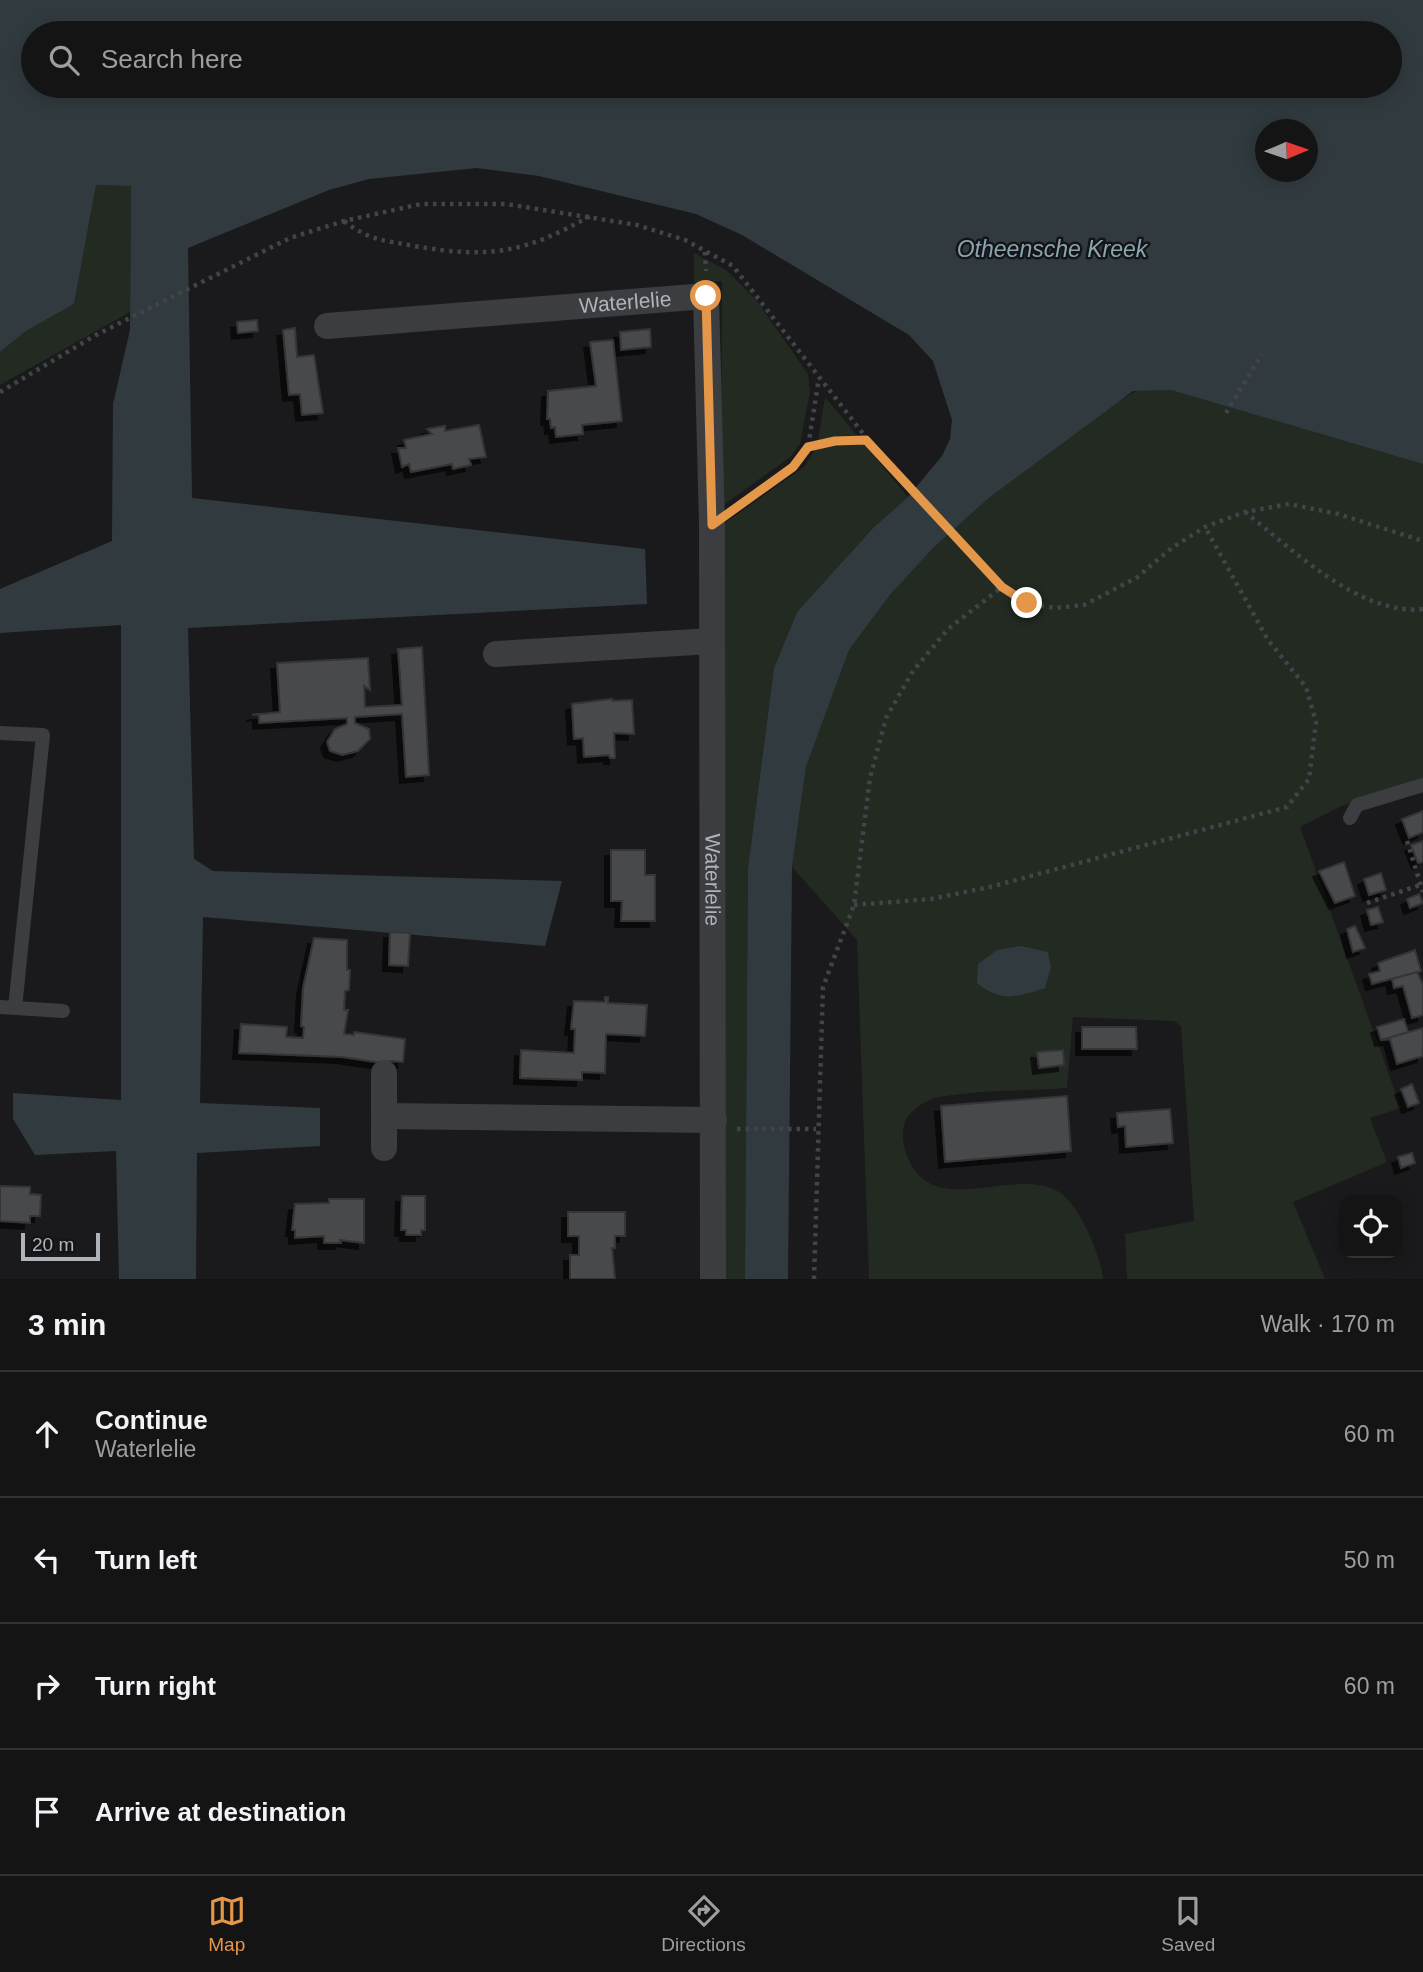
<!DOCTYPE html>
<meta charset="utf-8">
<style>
:root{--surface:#141415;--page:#212122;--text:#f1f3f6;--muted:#9d9ea0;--line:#333334;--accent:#e49649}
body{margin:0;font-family:Helvetica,sans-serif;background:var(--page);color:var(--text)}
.controls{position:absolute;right:21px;bottom:21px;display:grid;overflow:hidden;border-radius:14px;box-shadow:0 4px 18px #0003}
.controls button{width:63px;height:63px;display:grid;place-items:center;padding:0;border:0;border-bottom:2px solid var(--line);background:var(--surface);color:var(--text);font:35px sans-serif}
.compass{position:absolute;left:1255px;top:119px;width:63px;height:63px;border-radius:50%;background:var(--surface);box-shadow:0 4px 18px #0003;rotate:88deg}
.scale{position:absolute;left:21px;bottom:18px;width:79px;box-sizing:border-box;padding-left:7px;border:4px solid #aeb4ba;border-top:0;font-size:19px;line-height:24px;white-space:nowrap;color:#aeb4ba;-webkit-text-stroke:5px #151517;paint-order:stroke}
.stop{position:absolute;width:21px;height:21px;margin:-16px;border:5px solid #e49649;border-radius:50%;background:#fff}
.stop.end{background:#e49649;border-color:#fff;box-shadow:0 2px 7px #0008}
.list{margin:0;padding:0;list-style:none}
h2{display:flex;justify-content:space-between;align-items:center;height:91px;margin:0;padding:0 28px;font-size:30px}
h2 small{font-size:23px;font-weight:400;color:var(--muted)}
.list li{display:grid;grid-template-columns:46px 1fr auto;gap:21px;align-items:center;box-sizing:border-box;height:126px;padding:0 28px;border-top:2px solid var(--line)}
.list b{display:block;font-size:26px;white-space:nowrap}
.list p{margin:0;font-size:23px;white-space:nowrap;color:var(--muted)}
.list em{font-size:23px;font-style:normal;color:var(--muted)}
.icon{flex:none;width:38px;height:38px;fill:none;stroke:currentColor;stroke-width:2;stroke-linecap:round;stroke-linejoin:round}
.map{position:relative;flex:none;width:1423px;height:1279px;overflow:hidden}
.search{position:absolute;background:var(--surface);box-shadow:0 4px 18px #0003;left:21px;right:21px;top:21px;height:77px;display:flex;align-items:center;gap:18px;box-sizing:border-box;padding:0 24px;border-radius:38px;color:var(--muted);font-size:26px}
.sheet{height:595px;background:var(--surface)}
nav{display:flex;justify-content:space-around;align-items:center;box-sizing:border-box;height:98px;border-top:2px solid var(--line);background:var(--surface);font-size:19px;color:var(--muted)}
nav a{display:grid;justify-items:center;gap:4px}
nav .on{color:var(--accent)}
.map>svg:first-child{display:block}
.green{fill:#222a22}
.water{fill:#313b3f;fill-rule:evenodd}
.building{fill:#47494c;stroke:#343538;stroke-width:2;filter:url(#shadow)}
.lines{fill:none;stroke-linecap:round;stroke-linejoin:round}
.path{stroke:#414448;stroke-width:4.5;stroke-dasharray:3.5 5;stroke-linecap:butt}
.service{stroke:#3b3d41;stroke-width:14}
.minor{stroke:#3b3d41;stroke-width:26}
.route{stroke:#e49649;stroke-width:9}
.labels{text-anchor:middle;stroke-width:5;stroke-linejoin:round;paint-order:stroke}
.street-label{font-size:21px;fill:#aeb4ba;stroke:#151517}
.water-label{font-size:23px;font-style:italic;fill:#88a5b2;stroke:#151517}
</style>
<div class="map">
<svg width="1423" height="1279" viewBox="0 0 1423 1279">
<defs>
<filter id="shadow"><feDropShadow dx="-6" dy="6" stdDeviation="0" flood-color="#0009"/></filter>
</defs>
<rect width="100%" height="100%" fill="#1a1a1c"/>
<path class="green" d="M96,185L131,186L130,312L0,385V352L26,331L74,304Z
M694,253L726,270L757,301L808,374L810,392L800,444L790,457L721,507L722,281L694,283Z
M1171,390L1423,464V778L1341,806L1300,827L1401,1108L1370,1118L1387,1162L1293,1202L1325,1279H1127L1125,1234L1194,1221L1181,1026L1174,1021L1073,1017L1067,1088C1025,1091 981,1090 939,1097C927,1099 906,1112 904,1126C901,1137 904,1151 910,1162C938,1220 1018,1163 1062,1194C1081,1209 1101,1256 1103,1279H869L857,940L792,867L806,767L849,650L889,596L934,547L990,497L1115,403L1138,390Z
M825,397L908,497L874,527L797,612L774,668L748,868L745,1279H723L722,525L804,467L817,447Z"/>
<path class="water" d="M0,0H1423V464L1171,390L1133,391L990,497L934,547L889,596L849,650L806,767L792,867L788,1279H745L748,868L774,668L797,612L874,527L908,497L942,456L950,439L952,420L933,361L909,335L742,235L696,214L539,176L477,168L369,179L329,190L188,248L192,498L645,549L647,604L188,628L194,859L213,871L562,881L545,946L203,917L200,1103L320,1108V1146L197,1153L196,1279H119L116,1151L35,1155L13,1119V1093L121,1100V625L0,633V589L112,541L113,404L130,330L131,186L96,185L74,304L26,331L0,352ZM33,33H1390V86H33ZM1266,130H1308V172H1266Z
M1021,946L1048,952L1051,967L1045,988C1017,997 1002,1003 977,983L978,964L997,950Z"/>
<path class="building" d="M257,320L258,331L238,333L237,322Z
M295,328L297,357L314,355L323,413L302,415L300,394L289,395L283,330Z
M650,329L651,347L621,350L620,332Z
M613,340L622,421L582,425L583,434L556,437L555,427L551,428L550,419H547L548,391L596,386L590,342Z
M479,425L486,457L469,459L471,465L453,469L452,464L411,472L409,464L402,467L398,448H406L404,440L432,434L427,429L445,426V431Z
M422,647L429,775L406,777L402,714L355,717V723L369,729L370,739L358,751L342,755L330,751L327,742L335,729L347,724V718L259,723V714L252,715L280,712L277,663L368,658L370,690L364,686L365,707L402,705L398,649Z
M612,699V701L632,700L634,734L614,733L615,758H610L609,755L584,757L583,738L574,739L572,704Z
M1423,811V832L1409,838L1402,819Z
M1423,841V862L1418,863L1411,845Z
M611,850H645V875H655V921H621L622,901H611Z
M1344,862L1355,896L1335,903L1319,871Z
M1381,873L1386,890L1369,895L1364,879Z
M1419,894L1423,903L1410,908L1407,899Z
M1378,907L1383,922L1371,925L1367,910Z
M1355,926L1365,948L1353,952L1347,929Z
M390,932L410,933L408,966L389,965Z
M314,938L347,940V970H350L349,990L345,991L344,1010H348L344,1034L354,1035V1032L405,1039L403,1062L390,1061V1064L342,1057L239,1053L241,1024L287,1027L286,1037L303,1038L304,1027L301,1026L303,988Z
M1415,950L1421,971L1372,984L1369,974L1380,971L1378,963Z
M1417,972L1423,984V1015L1412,1018L1403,986L1394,988L1392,979Z
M605,997H608V1003L647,1005L645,1036L606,1034L605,1073L582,1072V1080L520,1078L521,1050L574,1053L575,1029H571L574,1001L605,1002Z
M1404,1019L1408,1032L1381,1040L1377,1027Z
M1082,1027H1136L1137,1049H1082Z
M1423,1028V1056L1397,1064L1390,1039L1381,1040Z
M1063,1050L1064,1065L1039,1068L1037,1052Z
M1412,1084L1419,1103L1408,1107L1401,1089Z
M1067,1096L1071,1151L945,1162L941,1106Z
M1170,1109L1173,1143L1126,1147L1125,1126L1118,1127L1117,1113Z
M1412,1153L1415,1163L1401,1168L1398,1157Z
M0,1186L30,1187V1194L41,1195L40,1216H30V1223L0,1221Z
M402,1196H425V1230H421V1235H406V1230H401Z
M329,1199H364V1243L340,1240L341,1243H324V1236L295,1238V1230H292L295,1204L329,1203Z
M568,1212H625V1236H615V1248H612L615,1279H570V1255H579V1236H568Z"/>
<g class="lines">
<path class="path" d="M344,221C370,241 384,240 414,246C489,259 525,253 590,216
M705,252L706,271
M0,392L96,335L290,238L344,221L421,204H506L637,225L685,240L733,266L889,467L1002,587L1027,603L1055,608L1084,605L1136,578L1173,547L1205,527L1245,512L1289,504L1338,514L1423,541
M1226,413L1262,354
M808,447L835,441L866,440
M738,506L793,467L808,447L819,378
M1245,512C1292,549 1360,616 1423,609
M1407,841L1423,892
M1367,903L1420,885
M854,905L931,899L990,887L1287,807L1309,779L1316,722L1306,687L1268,640L1205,527
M737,1129H816
M814,1279L823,987L854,905L870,778L886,718L913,671L948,629L1002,587"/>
<path class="service" d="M0,733L43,735L15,1008
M1350,818L1357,805L1423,785
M0,1007L63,1011"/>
<g class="minor">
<path id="s1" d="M327,326L706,296L712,525L713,1279"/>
<path d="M496,654L712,641"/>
<path d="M384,1073V1148"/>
<path d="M384,1116L714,1120"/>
</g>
</g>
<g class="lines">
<path class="route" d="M706,296L712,525L793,467L808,447L835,441L866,440L1002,587L1027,603"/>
</g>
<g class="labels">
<g class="street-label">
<text dy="7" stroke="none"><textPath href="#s1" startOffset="299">Waterlelie</textPath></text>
<text dy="7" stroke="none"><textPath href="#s1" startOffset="964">Waterlelie</textPath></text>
</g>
<g class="water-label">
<text x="1052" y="257">Otheensche Kreek</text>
</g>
</g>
</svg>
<div class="controls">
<button><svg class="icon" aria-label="locate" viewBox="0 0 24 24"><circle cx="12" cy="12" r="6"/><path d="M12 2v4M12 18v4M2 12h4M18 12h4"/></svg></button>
</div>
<svg class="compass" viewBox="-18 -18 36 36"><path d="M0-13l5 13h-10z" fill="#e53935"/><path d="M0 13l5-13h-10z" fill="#9d9ea0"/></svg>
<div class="scale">20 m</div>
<div class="stop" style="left:706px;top:296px"></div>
<div class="stop end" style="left:1027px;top:603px"></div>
<div class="search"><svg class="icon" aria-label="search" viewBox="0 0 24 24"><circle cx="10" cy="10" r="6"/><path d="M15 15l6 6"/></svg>Search here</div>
</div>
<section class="sheet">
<h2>3 min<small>Walk · 170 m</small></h2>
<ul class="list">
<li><svg class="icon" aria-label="ahead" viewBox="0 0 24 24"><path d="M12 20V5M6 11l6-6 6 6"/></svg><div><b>Continue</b><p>Waterlelie</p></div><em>60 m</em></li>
<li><svg class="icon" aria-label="left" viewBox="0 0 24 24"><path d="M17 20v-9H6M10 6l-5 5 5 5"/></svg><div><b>Turn left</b></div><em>50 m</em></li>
<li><svg class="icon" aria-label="right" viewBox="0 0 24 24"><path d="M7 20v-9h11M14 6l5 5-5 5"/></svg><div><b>Turn right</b></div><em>60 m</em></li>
<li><svg class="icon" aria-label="arrive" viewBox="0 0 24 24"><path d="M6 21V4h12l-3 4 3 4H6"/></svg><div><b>Arrive at destination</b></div></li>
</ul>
</section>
<nav>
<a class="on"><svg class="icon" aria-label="map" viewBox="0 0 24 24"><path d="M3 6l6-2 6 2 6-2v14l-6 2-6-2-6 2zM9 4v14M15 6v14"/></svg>Map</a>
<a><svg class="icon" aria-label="directions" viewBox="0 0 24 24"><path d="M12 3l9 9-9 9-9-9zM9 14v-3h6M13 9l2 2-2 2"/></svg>Directions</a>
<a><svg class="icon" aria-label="saved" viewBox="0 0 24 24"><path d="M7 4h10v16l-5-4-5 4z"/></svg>Saved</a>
</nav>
